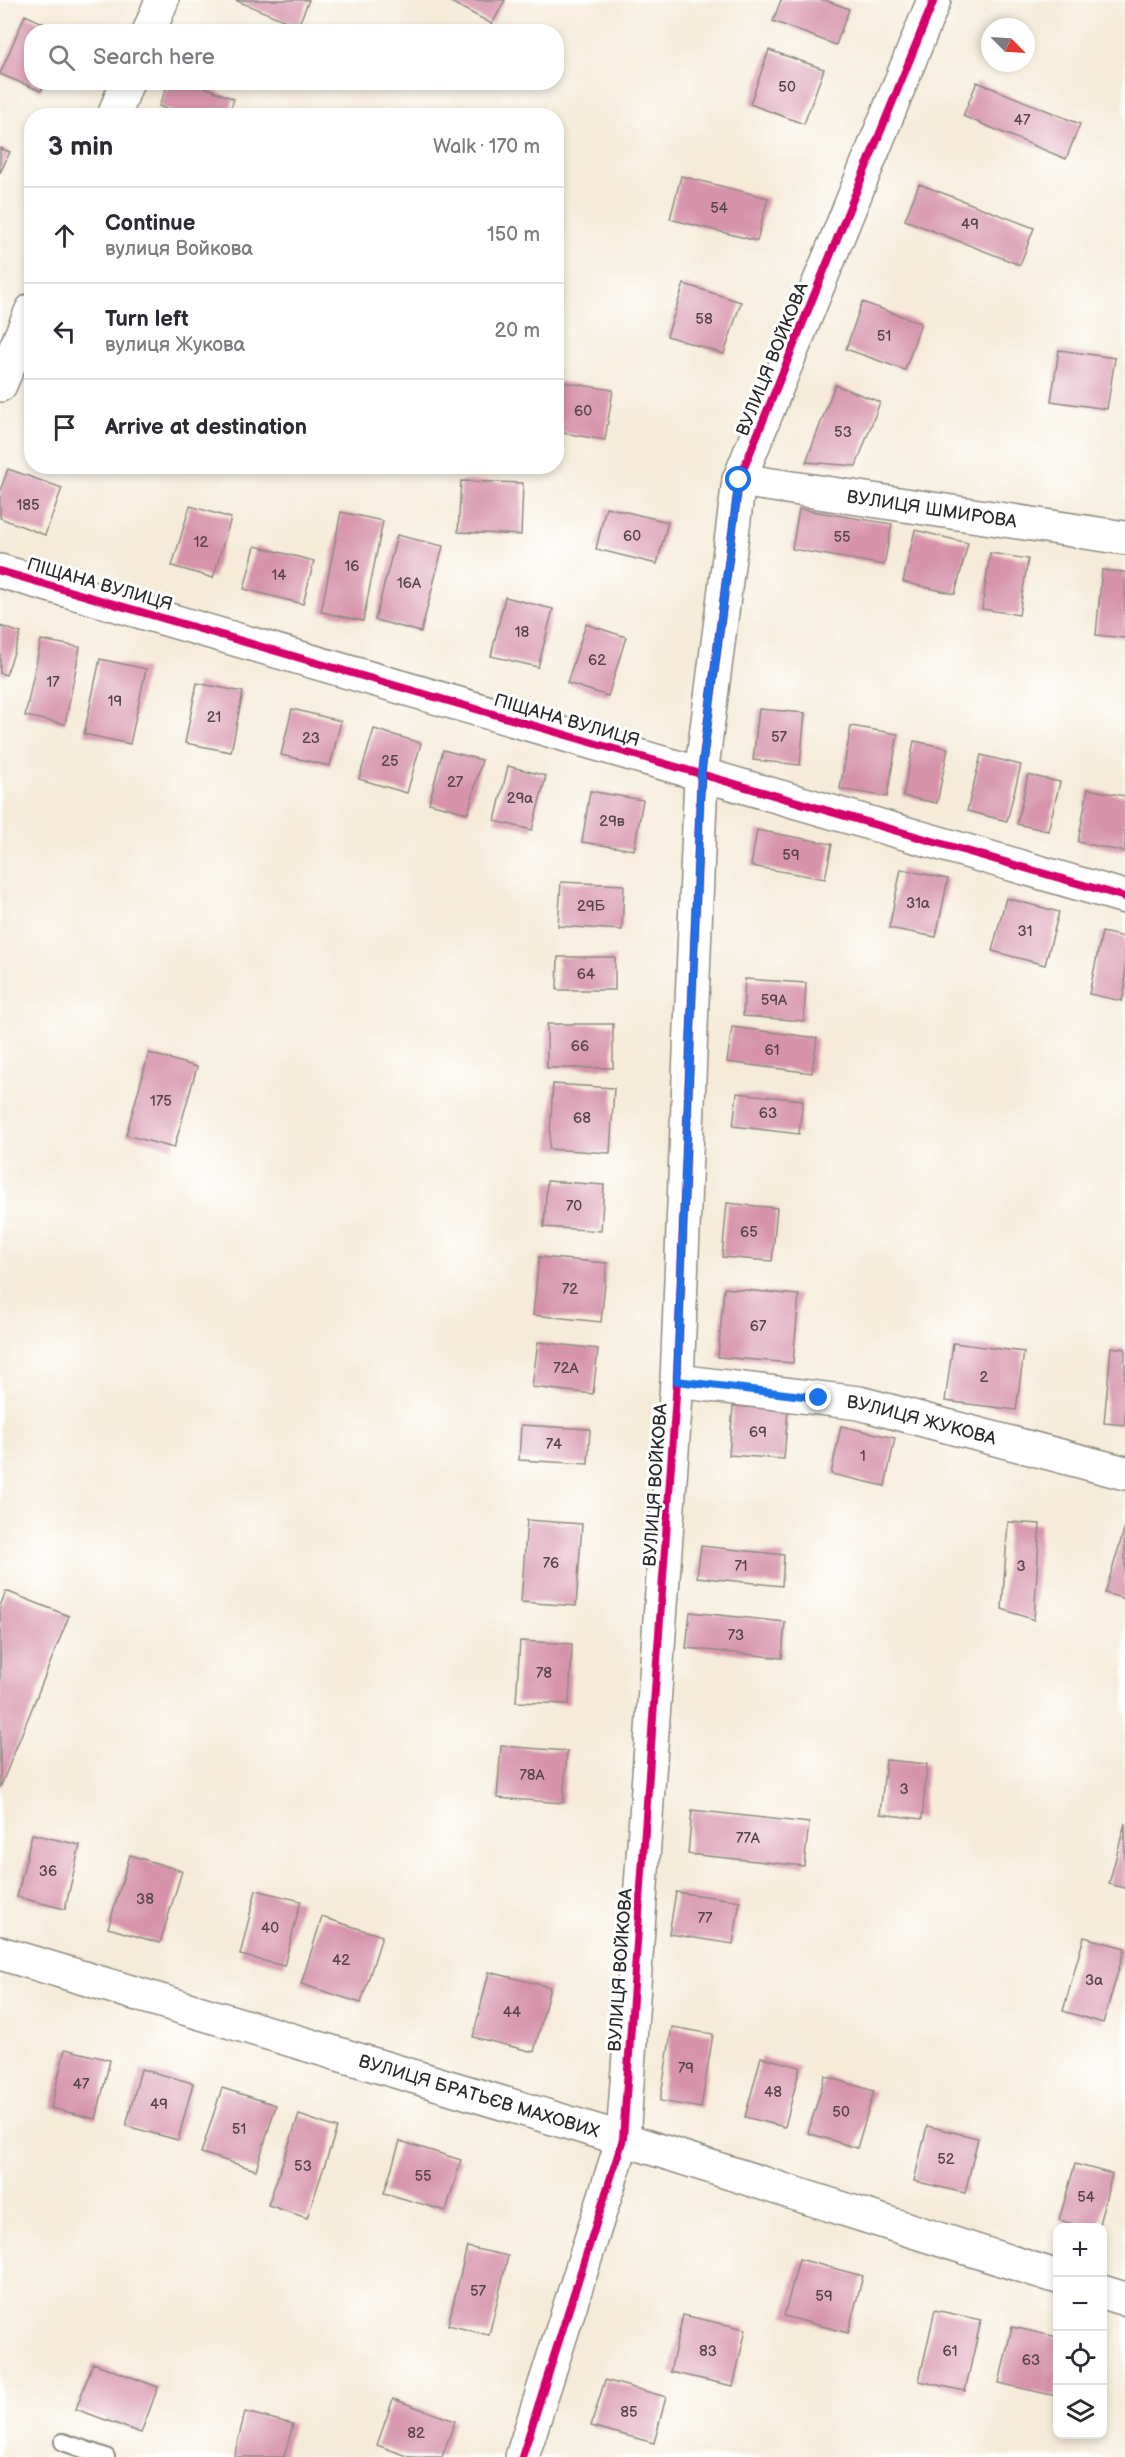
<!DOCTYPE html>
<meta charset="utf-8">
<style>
:root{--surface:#fff;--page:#f2f2f3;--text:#2b2b33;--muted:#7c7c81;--line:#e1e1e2}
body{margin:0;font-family:"Balsamiq Sans",sans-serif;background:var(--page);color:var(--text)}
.controls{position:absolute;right:18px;bottom:18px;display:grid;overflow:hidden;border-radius:12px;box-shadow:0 3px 9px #0003}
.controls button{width:54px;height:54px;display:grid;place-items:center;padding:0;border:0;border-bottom:2px solid var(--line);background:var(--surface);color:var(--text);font:30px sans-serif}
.compass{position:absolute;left:981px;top:18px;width:54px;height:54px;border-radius:50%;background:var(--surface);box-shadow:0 3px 9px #0003;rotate:114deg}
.stop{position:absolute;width:18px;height:18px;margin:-14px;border:4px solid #1a73e8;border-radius:50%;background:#fff}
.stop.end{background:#1a73e8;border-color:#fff;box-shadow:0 2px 6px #0008}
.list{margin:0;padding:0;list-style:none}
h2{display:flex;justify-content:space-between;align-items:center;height:78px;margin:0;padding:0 24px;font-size:26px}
h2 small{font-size:20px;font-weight:400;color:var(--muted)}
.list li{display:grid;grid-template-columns:39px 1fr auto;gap:18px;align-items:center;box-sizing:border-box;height:96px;padding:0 24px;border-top:2px solid var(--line)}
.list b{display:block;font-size:22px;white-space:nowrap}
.list p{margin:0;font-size:20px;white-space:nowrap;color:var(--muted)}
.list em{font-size:20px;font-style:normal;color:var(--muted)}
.icon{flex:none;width:33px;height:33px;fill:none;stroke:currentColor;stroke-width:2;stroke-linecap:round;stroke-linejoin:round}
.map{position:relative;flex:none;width:1125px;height:2457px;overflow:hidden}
.search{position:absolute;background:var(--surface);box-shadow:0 3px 9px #0003;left:24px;top:24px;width:540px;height:66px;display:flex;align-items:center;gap:15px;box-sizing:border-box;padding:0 21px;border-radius:24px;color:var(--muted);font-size:22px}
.panel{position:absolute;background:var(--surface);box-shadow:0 3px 9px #0003;left:24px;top:108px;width:540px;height:366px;border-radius:24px}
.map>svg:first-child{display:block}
.building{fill:#d693aa}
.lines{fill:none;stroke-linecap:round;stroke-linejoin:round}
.lane-casing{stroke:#908b82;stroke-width:20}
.street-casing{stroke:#908b82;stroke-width:36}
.secondary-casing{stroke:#908b82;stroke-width:36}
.lane{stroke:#fff;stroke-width:16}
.street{stroke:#fff;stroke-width:33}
.secondary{stroke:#fff;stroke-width:33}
.cycleway-casing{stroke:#fff;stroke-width:11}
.cycleway{stroke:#d6006c;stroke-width:8}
.route{stroke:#1a73e8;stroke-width:8}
.labels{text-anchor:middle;stroke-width:6;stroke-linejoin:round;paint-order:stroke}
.number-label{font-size:15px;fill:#56454b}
.street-label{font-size:18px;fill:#2b2b2b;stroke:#fff}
</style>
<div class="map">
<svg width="1125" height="2457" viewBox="0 0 1125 2457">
<rect width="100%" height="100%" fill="#fff"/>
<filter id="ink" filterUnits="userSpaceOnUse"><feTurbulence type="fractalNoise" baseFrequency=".0167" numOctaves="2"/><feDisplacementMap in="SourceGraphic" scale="12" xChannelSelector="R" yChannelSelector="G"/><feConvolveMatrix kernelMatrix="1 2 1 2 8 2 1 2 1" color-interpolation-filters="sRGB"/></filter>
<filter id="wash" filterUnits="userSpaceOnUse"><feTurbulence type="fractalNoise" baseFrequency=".008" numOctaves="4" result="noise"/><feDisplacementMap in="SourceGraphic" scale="24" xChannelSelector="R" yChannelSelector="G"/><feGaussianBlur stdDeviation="1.35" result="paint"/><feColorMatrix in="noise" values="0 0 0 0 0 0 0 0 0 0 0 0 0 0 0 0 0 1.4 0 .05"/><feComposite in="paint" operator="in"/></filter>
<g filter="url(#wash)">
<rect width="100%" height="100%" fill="#f5ebd8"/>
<g id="blocks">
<path class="building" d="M235,0H309L298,26Z
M447,0H505L492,24Z
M781,0H825L849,9L836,45L773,21Z
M25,15L62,32H32V82H45L41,91L0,74Z
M769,50L824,69L804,124L750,104Z
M169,82H192L234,99L228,116H183L159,106Z
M977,82L1080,124L1066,159L963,116Z
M0,148L10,152L0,173Z
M681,176L768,198L757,241L670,219Z
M919,184L1034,228L1020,265L905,220Z
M684,284L741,302L724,354L667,336Z
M862,302L921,323L905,370L846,349Z
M1059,350L1115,358L1107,409L1051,401Z
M556,381L613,390L605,440L556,432Z
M835,385L880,402L856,466L806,462Z
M8,469L62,488L45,535L0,518V491Z
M461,481L523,483L521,535L458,532Z
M190,506L231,518L213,578L172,566Z
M606,507L668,522L657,564L596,549Z
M799,509L892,524L884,565L792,549Z
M341,512L383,521L363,621L321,612Z
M915,530L968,543L955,594L903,582Z
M397,535L443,546L421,632L375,620Z
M255,546L314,561L303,604L244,589Z
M990,553L1028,559L1019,615L982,609Z
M1102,570L1125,572V638L1096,635Z
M505,597L553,609L538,667L491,656Z
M586,624L626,637L608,696L567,683Z
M0,626L21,633L6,675L0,673Z
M41,640L80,647L65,724L25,716Z
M100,659L146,669L130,744L84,734Z
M197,683L243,692L231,752L185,743Z
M292,709L341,721L330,766L281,755Z
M759,709L805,713L800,765L753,760Z
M851,726L898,734L887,797L840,789Z
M374,729L421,743L407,793L359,779Z
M914,741L948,748L937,803L903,796Z
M443,750L482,760L468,813L429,803Z
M981,755L1021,765L1007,821L967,811Z
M508,766L546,776L532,830L495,821Z
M1028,775L1060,782L1048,831L1017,824Z
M1088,789L1125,796V852L1078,842Z
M590,791L643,800L634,850L582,842Z
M757,830L832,844L825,879L751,866Z
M901,869L948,879L936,937L889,928Z
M561,882L624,885L622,930L558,926Z
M1006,898L1059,912L1045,965L992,951Z
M1102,932L1125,937V987L1122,1001L1089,994Z
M558,957H615V990H557Z
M745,979L806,983L804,1021L743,1016Z
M547,1024H613V1068H547Z
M732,1027L817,1038L812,1073L727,1062Z
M149,1053L197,1067L174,1148L126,1135Z
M553,1084L614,1088L610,1153L549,1149Z
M737,1093L803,1100L799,1134L733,1126Z
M547,1181L604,1185L601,1231L544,1227Z
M727,1203L777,1208L772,1261L722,1257Z
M539,1257L607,1263L601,1322L533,1315Z
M724,1288L799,1295L793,1363L718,1357Z
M538,1342L598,1349L593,1394L532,1387Z
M953,1343L1024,1352L1016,1410L945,1401Z
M1111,1347L1125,1349V1425L1104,1423Z
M733,1406L788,1410L784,1459L729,1455Z
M521,1425L590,1429L588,1464L519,1460Z
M841,1426L895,1438L885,1486L831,1474Z
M527,1520L582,1524L576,1606L521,1602Z
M1008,1522L1040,1524L1034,1620L1002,1609Z
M1125,1527V1599L1105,1593Z
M701,1546L784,1555L782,1586L697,1577Z
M6,1591L69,1616L0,1788V1606Z
M690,1612L785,1622L782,1658L686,1648Z
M520,1641L572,1644L569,1704L516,1702Z
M501,1746L567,1751L563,1803L497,1798Z
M886,1760L927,1764L922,1819L880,1814Z
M692,1810L809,1823L804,1866L688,1854Z
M1125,1823V1888L1109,1884Z
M32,1834L80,1845L65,1909L17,1897Z
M130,1855L182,1871L160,1943L108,1928Z
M256,1890L301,1901L284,1966L240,1955Z
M676,1892L740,1901L733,1944L669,1934Z
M322,1917L382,1936L361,2003L301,1984Z
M1084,1937L1125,1948L1103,2023L1063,2011Z
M489,1972L550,1987L534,2052L473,2037Z
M672,2027L713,2034L701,2108L660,2101Z
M65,2049L110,2060L96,2119L51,2108Z
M761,2057L800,2067L785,2127L745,2117Z
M141,2069L193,2083L178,2140L126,2126Z
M825,2076L874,2091L857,2148L808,2133Z
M222,2088L276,2105L256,2170L201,2153Z
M299,2115L337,2128L307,2218L268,2205Z
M927,2126L978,2138L965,2193L914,2181Z
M400,2141L461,2160L446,2211L384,2193Z
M1075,2164L1112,2174L1098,2228H1087L1059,2220Z
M467,2247L508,2256L489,2335L448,2325Z
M799,2259L863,2276L848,2333L784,2316Z
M935,2310L981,2320L965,2391L919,2381Z
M683,2315L746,2329L733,2386L670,2372Z
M1012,2327L1058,2337L1056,2396L999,2383Z
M93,2363L158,2387L141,2433L76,2409Z
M605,2380L666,2397L654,2443L591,2426Z
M393,2399L455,2421L442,2457H410L377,2445Z
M245,2412L293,2424L284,2457H234Z"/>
</g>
</g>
<g filter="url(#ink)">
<use href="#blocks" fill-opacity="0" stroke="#908b82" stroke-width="1.5"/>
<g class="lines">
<defs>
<path id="lane" d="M63,2442L106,2457"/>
<g id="street">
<path id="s1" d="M739,480L1125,538"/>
<path d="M0,571L1125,897"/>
<path id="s2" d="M677,1381L859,1403L1125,1473"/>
<path id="s3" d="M0,1953L623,2139L1058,2277"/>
<path d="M1102,2292L1125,2299"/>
<path d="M522,2457L623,2139L677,1381L701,775L739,480L934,0"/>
</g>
<path id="secondary" d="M149,32L162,0
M114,116L127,82
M0,385L32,310"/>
</defs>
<use href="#lane" class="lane-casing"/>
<use href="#street" class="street-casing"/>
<use href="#secondary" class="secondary-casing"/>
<use href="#lane" class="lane"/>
<use href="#street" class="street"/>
<use href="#secondary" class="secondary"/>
<defs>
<path id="cycleway" d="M0,571L1125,897
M522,2457L623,2139L677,1381L701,775L739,480L934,0"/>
</defs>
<use href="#cycleway" class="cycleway-casing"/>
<use href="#cycleway" class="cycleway"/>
</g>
</g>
<g class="lines" filter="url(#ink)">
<path class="route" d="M739,480L701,775L677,1381L819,1398"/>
</g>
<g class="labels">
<g class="number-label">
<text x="787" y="92">50</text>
<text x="1022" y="125">47</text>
<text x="719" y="213">54</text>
<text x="970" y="229">49</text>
<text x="704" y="324">58</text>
<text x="884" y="341">51</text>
<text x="583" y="416">60</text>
<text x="843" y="437">53</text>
<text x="28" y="510">185</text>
<text x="632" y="541">60</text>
<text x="842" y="542">55</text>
<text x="201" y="547">12</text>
<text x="352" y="571">16</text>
<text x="279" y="580">14</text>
<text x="409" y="588">16А</text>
<text x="522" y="637">18</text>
<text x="597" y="665">62</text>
<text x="53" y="687">17</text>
<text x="115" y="706">19</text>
<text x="214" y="722">21</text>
<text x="779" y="742">57</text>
<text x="311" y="743">23</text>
<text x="390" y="766">25</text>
<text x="455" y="787">27</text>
<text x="520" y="803">29а</text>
<text x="612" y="826">29в</text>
<text x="791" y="860">59</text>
<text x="918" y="908">31а</text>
<text x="591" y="911">29Б</text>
<text x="1025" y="936">31</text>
<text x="586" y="979">64</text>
<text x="774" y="1005">59А</text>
<text x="580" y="1051">66</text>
<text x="772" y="1055">61</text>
<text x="161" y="1106">175</text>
<text x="768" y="1118">63</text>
<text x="582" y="1123">68</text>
<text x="574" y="1211">70</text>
<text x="749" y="1237">65</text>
<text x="570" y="1294">72</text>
<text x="758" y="1331">67</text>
<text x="566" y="1373">72А</text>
<text x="984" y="1382">2</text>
<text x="758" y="1437">69</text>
<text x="554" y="1449">74</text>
<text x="863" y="1461">1</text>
<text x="551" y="1568">76</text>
<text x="741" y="1571">71</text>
<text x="1021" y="1571">3</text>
<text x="736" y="1640">73</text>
<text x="544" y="1678">78</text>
<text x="532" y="1780">78А</text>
<text x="904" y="1794">3</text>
<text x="748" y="1843">77А</text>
<text x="48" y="1876">36</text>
<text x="145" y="1904">38</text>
<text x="705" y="1923">77</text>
<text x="270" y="1933">40</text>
<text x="341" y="1965">42</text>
<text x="1094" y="1985">3а</text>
<text x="512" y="2017">44</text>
<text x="686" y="2073">79</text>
<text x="81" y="2089">47</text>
<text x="773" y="2097">48</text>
<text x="159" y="2109">49</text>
<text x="841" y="2117">50</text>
<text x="239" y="2134">51</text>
<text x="946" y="2164">52</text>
<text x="303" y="2171">53</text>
<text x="423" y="2181">55</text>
<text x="1086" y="2202">54</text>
<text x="478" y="2296">57</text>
<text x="824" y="2301">59</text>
<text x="708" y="2356">83</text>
<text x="950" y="2356">61</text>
<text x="1031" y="2365">63</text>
<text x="629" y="2417">85</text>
<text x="416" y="2438">82</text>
</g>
<g class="street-label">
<text transform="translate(772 359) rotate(-68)" y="6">ВУЛИЦЯ ВОЙКОВА</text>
<text dy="6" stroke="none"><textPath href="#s1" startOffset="195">ВУЛИЦЯ ШМИРОВА</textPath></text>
<text transform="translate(100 584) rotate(16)" y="6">ПІЩАНА ВУЛИЦЯ</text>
<text transform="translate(567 720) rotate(16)" y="6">ПІЩАНА ВУЛИЦЯ</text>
<text dy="6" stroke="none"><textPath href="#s2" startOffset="248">ВУЛИЦЯ ЖУКОВА</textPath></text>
<text transform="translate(655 1485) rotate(-86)" y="6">ВУЛИЦЯ ВОЙКОВА</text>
<text transform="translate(620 1970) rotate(-86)" y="6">ВУЛИЦЯ ВОЙКОВА</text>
<text dy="6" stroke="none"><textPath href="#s3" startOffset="500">ВУЛИЦЯ БРАТЬЄВ МАХОВИХ</textPath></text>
</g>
</g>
</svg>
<div class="controls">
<button>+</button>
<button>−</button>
<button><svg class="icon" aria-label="locate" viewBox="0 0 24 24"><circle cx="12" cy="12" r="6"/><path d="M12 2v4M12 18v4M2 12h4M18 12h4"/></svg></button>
<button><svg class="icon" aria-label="layers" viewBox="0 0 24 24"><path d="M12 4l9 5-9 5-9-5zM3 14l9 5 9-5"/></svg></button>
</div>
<svg class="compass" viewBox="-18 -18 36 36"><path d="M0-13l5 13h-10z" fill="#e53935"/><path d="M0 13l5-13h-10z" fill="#7c7c81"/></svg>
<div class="stop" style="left:739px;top:480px"></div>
<div class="stop end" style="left:819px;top:1398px"></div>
<div class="search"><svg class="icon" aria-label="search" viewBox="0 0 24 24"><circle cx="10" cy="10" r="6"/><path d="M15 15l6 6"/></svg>Search here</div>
<section class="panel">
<h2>3 min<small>Walk · 170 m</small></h2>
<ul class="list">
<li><svg class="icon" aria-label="ahead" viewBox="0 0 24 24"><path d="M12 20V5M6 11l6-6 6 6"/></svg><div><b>Continue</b><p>вулиця Войкова</p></div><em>150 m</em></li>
<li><svg class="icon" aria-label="left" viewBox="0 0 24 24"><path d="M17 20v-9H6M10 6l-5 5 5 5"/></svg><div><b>Turn left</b><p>вулиця Жукова</p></div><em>20 m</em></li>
<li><svg class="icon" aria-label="arrive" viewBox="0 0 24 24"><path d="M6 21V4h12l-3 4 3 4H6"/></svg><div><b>Arrive at destination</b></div></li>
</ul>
</section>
</div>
